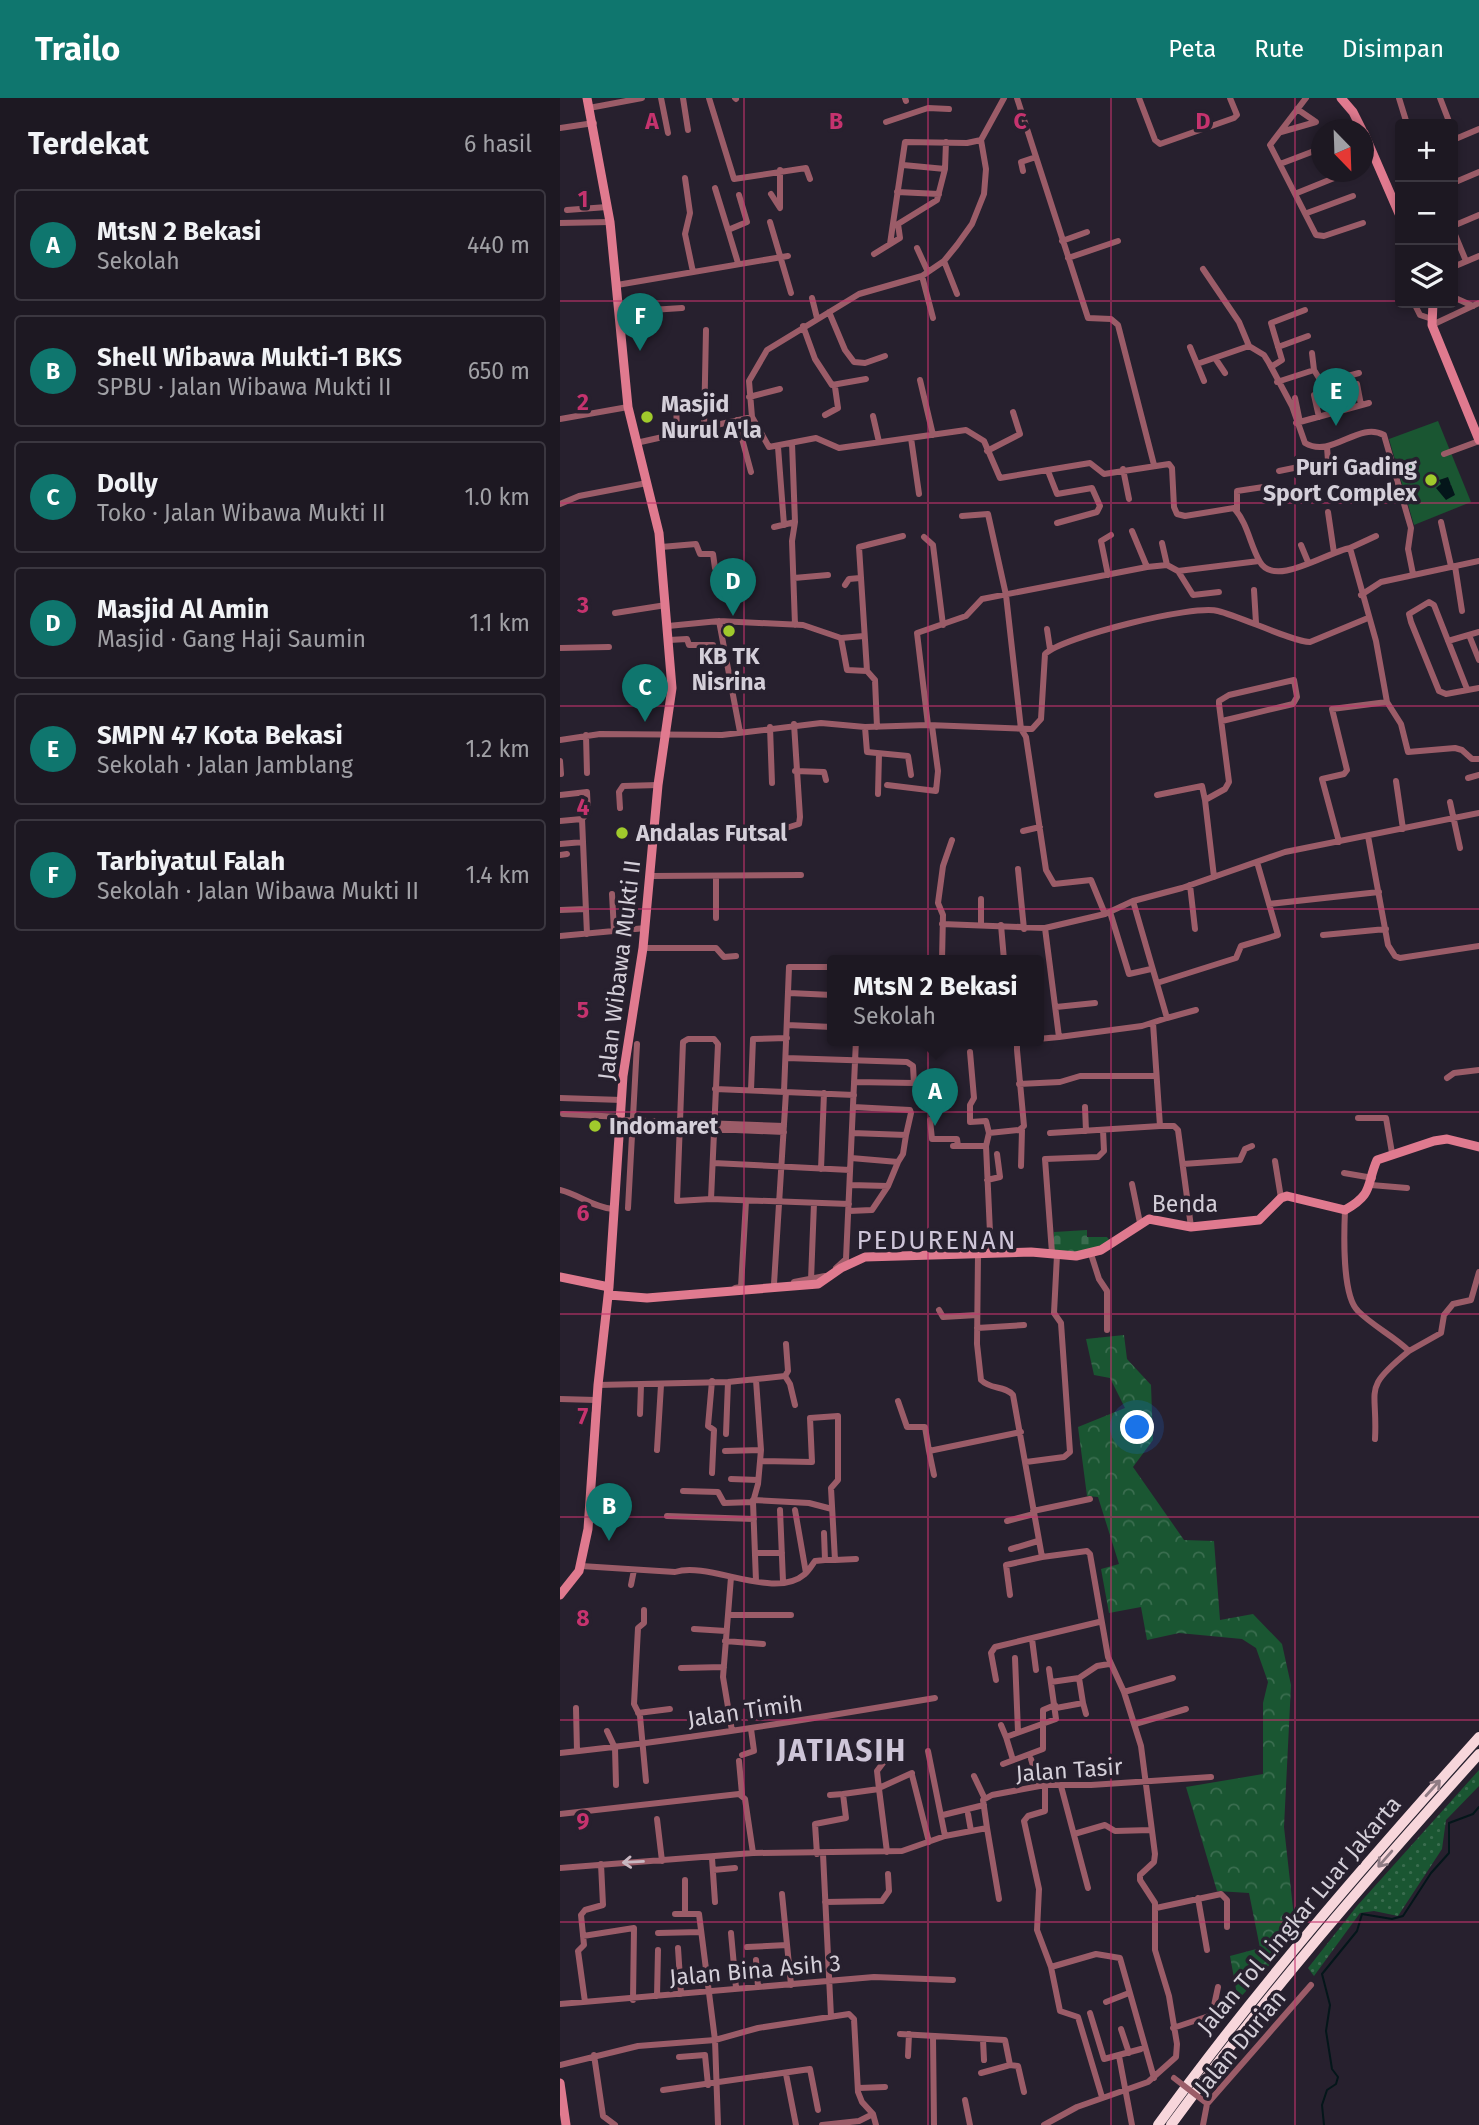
<!DOCTYPE html>
<html lang="id">
<meta charset="utf-8">
<style>
:root{--surface:#1d1822;--page:#25212a;--text:#f1f3f6;--muted:#a0a0a5;--line:#3b3740;--accent:#0f766e}
body{margin:0;font-family:"Fira Sans",sans-serif;background:var(--page);color:var(--text)}
.controls{position:absolute;right:21px;top:21px;display:grid;overflow:hidden;border-radius:7px;box-shadow:0 4px 10px #0003}
.controls button{width:63px;height:63px;display:grid;place-items:center;padding:0;border:0;border-bottom:2px solid var(--line);background:var(--surface);color:var(--text);font:35px sans-serif}
.compass{position:absolute;left:751px;top:21px;width:63px;height:63px;border-radius:50%;background:var(--surface);box-shadow:0 4px 10px #0003;rotate:157deg}
.you{position:absolute;left:578px;top:1330px;width:24px;height:24px;margin:-18px;border:5px solid #fff;border-radius:50%;background:#1a73e8;box-shadow:0 0 0 10px #1a73e833}
.badge{display:grid;place-items:center;width:46px;height:46px;border-radius:50%;background:var(--accent);color:#fff;font-size:23px;font-weight:700}
.pin{position:absolute;translate:-50% -58px;filter:drop-shadow(0 2px 4px #0008)}
.pin::after{content:'';position:absolute;top:37px;width:24px;height:21px;background:inherit;clip-path:polygon(0 0,100% 0,50% 100%)}
.popup{position:absolute;left:267px;top:857px;width:217px;height:91px;box-sizing:border-box;display:grid;place-content:center;border-radius:7px;background:var(--surface);filter:drop-shadow(0 2px 5px #0005);font-size:23px;white-space:nowrap;color:var(--muted)}
.popup b{font-size:26px;color:var(--text)}
.popup::after{content:'';position:absolute;left:50%;top:100%;margin-left:-14px;border:14px solid transparent;border-top-color:var(--surface)}
.list{margin:0;padding:0;list-style:none}
h2{display:flex;justify-content:space-between;align-items:center;height:91px;margin:0;padding:0 28px;font-size:30px}
h2 small{font-size:23px;font-weight:400;color:var(--muted)}
.list li{display:grid;grid-template-columns:46px 1fr auto;gap:21px;align-items:center;box-sizing:border-box;height:112px;margin:0 14px 14px;padding:0 14px;border:2px solid var(--line);border-radius:7px}
.list b{display:block;font-size:26px;white-space:nowrap}
.list p{margin:0;font-size:23px;white-space:nowrap;color:var(--muted)}
.list em{font-size:23px;font-style:normal;color:var(--muted)}
.icon{flex:none;width:38px;height:38px;fill:none;stroke:currentColor;stroke-width:2;stroke-linecap:round;stroke-linejoin:round}
.map{position:relative;flex:none;width:919px;height:2027px;overflow:hidden}
header{display:flex;align-items:center;gap:42px;box-sizing:border-box;height:98px;padding:0 35px;background:var(--accent);color:#fff}
header strong{font-size:33px}
nav{display:flex;gap:38px;margin-inline-start:auto;font-size:24px}
main{display:flex}
aside{flex:1;background:var(--surface)}
.map>svg:first-child{display:block}
.grass{fill:url(#grass-dots)}
.forest{fill:url(#forest-crowns)}
.cemetery{fill:url(#cemetery-stones)}
.park{fill:#1a5632}
.water{fill:url(#water-ripples)}
.lines{fill:none;stroke-linecap:round;stroke-linejoin:round}
.stream{stroke:#04161a;stroke-width:2}
.street{stroke:#9b5c68;stroke-width:6}
.secondary{stroke:#e07a8f;stroke-width:9}
.highway{stroke:#f7d6db;stroke-width:10}
.street-bridge{stroke:#9b5c68;stroke-width:6}
.oneway{stroke:#8f7b84}
.oneway2{stroke:#c9b8c2}
.grid{fill:none;stroke:#c5336e;stroke-width:2;stroke-opacity:0.55}
.poi-dot{fill:#a0ca2c;stroke:#27202e;stroke-width:2.5}
.labels{text-anchor:middle;stroke-width:7;stroke-linejoin:round;paint-order:stroke}
.poi-label{font-size:23px;font-weight:bold;fill:#d4cfd9;stroke:#27202e;text-anchor:start}
.street-label{font-size:23px;fill:#d4cfd9;stroke:#27202e}
.quarter-label{font-size:26px;letter-spacing:2px;fill:#cec5d8;stroke:#27202e}
.district-label{font-size:30px;font-weight:bold;letter-spacing:2px;fill:#cec5d8;stroke:#27202e}
.grid-label{font-size:23px;text-anchor:middle;font-weight:bold;fill:#c5336e;stroke:#27202e;stroke-width:7;stroke-linejoin:round;paint-order:stroke}
</style>
<header>
<strong>Trailo</strong>
<nav><a>Peta</a><a>Rute</a><a>Disimpan</a></nav>
</header>
<main>
<aside>
<h2>Terdekat<small>6 hasil</small></h2>
<ul class="list">
<li><span class="badge">A</span><div><b>MtsN 2 Bekasi</b><p>Sekolah</p></div><em>440 m</em></li>
<li><span class="badge">B</span><div><b>Shell Wibawa Mukti-1 BKS</b><p>SPBU · Jalan Wibawa Mukti II</p></div><em>650 m</em></li>
<li><span class="badge">C</span><div><b>Dolly</b><p>Toko · Jalan Wibawa Mukti II</p></div><em>1.0 km</em></li>
<li><span class="badge">D</span><div><b>Masjid Al Amin</b><p>Masjid · Gang Haji Saumin</p></div><em>1.1 km</em></li>
<li><span class="badge">E</span><div><b>SMPN 47 Kota Bekasi</b><p>Sekolah · Jalan Jamblang</p></div><em>1.2 km</em></li>
<li><span class="badge">F</span><div><b>Tarbiyatul Falah</b><p>Sekolah · Jalan Wibawa Mukti II</p></div><em>1.4 km</em></li>
</ul>
</aside>
<div class="map">
<svg width="919" height="2027" viewBox="0 0 919 2027">
<defs>
<pattern id="grass-dots" width="8" height="8" patternUnits="userSpaceOnUse" patternTransform="scale(1.75)"><rect width="8" height="8" fill="#1a5632"/><path d="M2 2h.1M6 6h.1" fill="none" stroke="#3a6d4f" stroke-width="1.8" stroke-linecap="round"/></pattern>
<pattern id="forest-crowns" width="20" height="18" patternUnits="userSpaceOnUse" patternTransform="scale(1.75)"><rect width="20" height="18" fill="#1a5632"/><path d="M2 6a3 3 0 1 1 6 0M12 15a3 3 0 1 1 6 0" fill="none" stroke="#3a6d4f"/></pattern>
<pattern id="cemetery-stones" width="16" height="16" patternUnits="userSpaceOnUse" patternTransform="scale(1.75)"><rect width="16" height="16" fill="#1a5632"/><path d="M2 7V4a2 2 0 0 1 4 0v3zM10 15v-3a2 2 0 0 1 4 0v3z" fill="#3a6d4f"/></pattern>
<pattern id="water-ripples" width="26" height="14" patternUnits="userSpaceOnUse" patternTransform="scale(1.75)"><rect width="26" height="14" fill="#04161a"/><path d="M2 4q2-2 4 0t4 0M15 11q2-2 4 0t4 0" fill="none" stroke="#28373b"/></pattern>
</defs>
<rect width="100%" height="100%" fill="#27202e"/>
<path class="grass" d="M919,1672V1688L886,1722L882,1751L838,1818L814,1813L800,1815L754,1878L748,1870L797,1808Z"/>
<path class="forest" d="M564,1237L567,1261L591,1287L593,1342L573,1369L624,1442L654,1443L660,1522L693,1516L722,1546L731,1587L724,1729L736,1837L678,1902L670,1858L700,1850L689,1795L657,1793L626,1689L703,1676V1605L708,1584L696,1550L682,1541L619,1535L587,1542L581,1509L549,1515L541,1471L559,1466L538,1399L527,1398L518,1329L565,1310L550,1280L534,1277L526,1241Z"/>
<path class="cemetery" d="M527,1132V1139H547L550,1143C531,1156 516,1156 494,1153V1134Z"/>
<path class="park" d="M878,323L911,404L854,427L829,341Z"/>
<path class="water" d="M888,379L895,397L886,402L876,390L881,386L879,382Z"/>
<g class="lines">
<path class="stream" d="M764,2027L762,2007L767,1992L776,1986L778,1979L772,1971L766,1933L770,1907L762,1876L797,1833L802,1816L832,1821L843,1818L871,1775L889,1755V1725L913,1716L919,1709"/>
<path class="street" d="M101,0L108,35
M123,0L128,32
M149,0L174,81L246,70L250,81
M175,0L176,1
M345,0L346,3
M457,0L528,220L551,221L558,227L594,367
M579,0L595,42L600,46L674,20L677,17L670,0
M746,0L710,47L756,137L764,138L803,125
M839,0L847,26
M880,0L890,26
M29,10L82,0
M326,24L368,10L389,11
M0,30L34,25
M721,34L756,24L737,11
M893,42L919,31
M720,66L762,50
M343,67L385,71
M463,73L461,64L476,59
M125,80L130,115L125,136L133,174
M893,85L919,74
M155,90L168,132
M337,94L379,96
M737,95L789,74
M211,96L220,110V72
M7,112L47,109
M747,115L793,98
M210,124L231,195
M0,125L50,124
M893,128L919,117
M893,132L906,163
M502,143L527,134
M330,146L345,44L407,45L421,42
M357,150L368,174
M314,156L340,140L338,126L377,102L385,71L386,44
M508,160L558,143
M384,163L397,196
M178,165L168,132L187,124L179,97
M893,169L919,158
M643,171L679,224L689,248L704,257L709,265L732,308L745,345C772,361 798,323 824,337L851,430L848,451L853,476
M362,178L373,220
M57,187L228,158
M893,199L913,208
M252,200L257,220
M854,205L860,217L872,221
M60,214L122,210
M269,214L285,252L294,264L305,265L325,258
M872,227L919,205
M243,228L255,261L272,287L306,281
M630,249L644,283
M718,249L748,238
M655,260L665,275
M637,266L689,248
M711,269L722,262L711,225L745,212
M754,272L762,285L799,275
M360,282L373,337
M717,284L754,272L752,255
M797,286L801,307
M775,292L780,313
M754,297L759,319
M189,299L220,291
M735,300L740,324
M116,302L117,336
M265,317L278,310L275,289
M313,318L319,344
M192,319L189,283L207,252L299,196L362,178L384,163L397,147L412,126L424,96L426,71L421,42L444,0
M0,321L68,309
M177,322L191,374
M736,325L809,305
M144,330L146,232
M351,340L359,396
M76,345L192,319L209,349L256,340L279,350L406,332L424,343L440,380L530,365L544,376L609,366L612,370L614,409L617,416L625,418L674,410C688,426 690,447 700,464C715,490 767,454 790,450L816,543L827,604L841,626L848,654L895,650L902,652L912,661H919
M218,349L224,427
M427,353L460,336L453,314
M884,356L919,343
M563,371L569,401
M488,373L497,396L532,390L540,408L537,414L497,425
M719,373L768,363L767,349
M0,406L19,398L87,385
M677,412V393L710,388
M768,414L774,455
M402,418L428,416L446,497L461,631L466,639L486,772L494,786L531,782L545,816
M235,424L232,443L235,527
M881,424L891,468
M214,429L235,424L232,345
M572,433L587,469
M364,439L373,447L383,527
M602,445L607,467
M741,447L748,464
M101,449L136,446L140,456H153L155,470
M790,450L816,438
M895,468L902,513
M618,473L633,497L659,494
M548,477L541,443L551,437
M234,480L268,477
M285,487L289,481L300,480
M694,492L696,525
M801,497L821,484L919,463
M55,515L106,507
M159,523L180,634
M108,528L159,523L243,527L281,540L304,538
M487,531L490,551
M909,537L919,562
M281,540L287,572L307,573
M109,542L127,541L129,547H153
M888,543L919,534
M0,550L49,549
M907,591L874,507L869,504L849,516L851,524L879,593L886,596L919,590
M368,627L357,535L406,518L422,501L587,469L607,467L618,473L699,463
M210,629L212,685
M305,629L307,654L348,658L351,677
M317,629L315,582L307,573L299,449L343,438
M26,637L27,675
M0,642L40,636L162,637L261,625L305,629L368,627L472,631L481,621L485,556C502,539 634,506 658,513C679,518 734,544 750,544L808,520
M0,663L1,676
M235,673L264,674L266,682
M908,680L919,677
M836,683L843,731
M327,687L376,693L378,673L372,628
M318,696L319,656
M0,697L27,694L28,715L22,721L27,836
M597,697L642,688L645,702
M890,704L900,750
M60,710L59,694L63,688L98,687
M0,723L22,721
M223,731L239,726L240,719L234,626
M463,733L480,729
M808,738L828,847L835,858L840,860L919,848
M779,744L762,681L784,676L787,672L772,611L827,604
M0,746L23,744
M0,757L7,756
M458,771L464,831
M91,778L241,777
M654,779L645,702L665,691L669,684L659,606V603L669,597L734,582L737,599L733,606L662,623
M630,787L635,831
M52,796L54,833
M421,801V827
M709,806L819,794
M0,812L26,811
M550,814L569,876L591,871
M156,820V778
M382,826L485,830L545,816L573,803L622,790L725,754L919,715
M441,827L444,862
M763,837L826,831
M0,838L86,830
M83,850H156L164,859L176,858
M382,862L383,817L378,805L383,768L392,742
M597,885L676,860L681,848L718,837L697,764
M229,895L272,897
M496,909L535,905
M607,920L636,912
M227,927L272,929
M499,939L582,928L607,920L573,803
M478,941L499,939L485,830
M325,942H365
M410,954L414,1000L410,1007V1024L426,1023L429,1035
M226,960L347,964L353,968L354,985L294,984
M887,980L894,975L919,972
M459,986L500,984L520,978H596
M155,991L294,997
M191,992L193,941L227,940
M224,994L229,869H272
M0,1000L62,1002
M525,1009L526,1033
M3,1016L61,1019
M798,1020H826L832,1055
M60,1022L224,1028
M370,1022L372,1041H397L398,1048
M60,1027L224,1034
M600,1028H614L618,1032L631,1129
M292,1035L346,1037L351,1015L350,1012L293,1009
M490,1035L600,1028L593,925
M393,1048H426
M715,1063L721,1100
M338,1064L343,1056L346,1037
M153,1065L290,1072
M623,1066L680,1062L685,1051L692,1048
M461,1068L462,1032
M261,1071L264,995
M784,1075L813,1080
M427,1082L440,1079L437,1056
M572,1086L580,1125
M290,1087L328,1088L338,1064L291,1060
M811,1087L847,1090
M0,1092C20,1097 32,1109 53,1111
M151,1101L158,946L154,941H128L123,944L117,1103L151,1101L289,1106
M68,1110L77,946
M785,1112C784,1134 782,1198 798,1213C814,1229 834,1238 849,1253L881,1235L884,1217L893,1206L911,1202L919,1174
M289,1113L312,1112L328,1088
M492,1155L485,1061L538,1059L544,1053L543,1032
M431,1156L426,1048L429,1035L459,1032L464,1028L457,952V943L463,942
M531,1156L539,1181L547,1193V1232
M418,1157L417,1246L421,1282C431,1292 444,1287 453,1297L482,1459L527,1453L530,1456L548,1559L564,1594L581,1648L595,1756L594,1764L580,1777V1782L595,1805V1852L609,1898L617,1946L616,1959L588,1984L517,2009L484,2027
M276,1170L286,1161L296,942
M251,1182L254,1105
M234,1184L265,1178
M214,1186L226,994
M175,1190L181,1189L186,1103
M379,1212L383,1219L417,1217
M417,1230L464,1227
M225,1278L230,1286L235,1307
M196,1282L201,1352L198,1386L193,1404L196,1483
M152,1283L148,1328L154,1332L152,1375
M38,1287L168,1284L225,1278L228,1273L226,1246
M0,1301L36,1302
M338,1303L347,1329H365L369,1353L461,1334
M80,1316L81,1287
M166,1336L168,1284
M815,1341C818,1289 801,1292 849,1253
M97,1352L101,1287
M165,1353L201,1352
M369,1353L374,1377
M200,1363L252,1364L250,1320L278,1318V1382L271,1390L275,1462H265
M466,1364L504,1359L510,1354L501,1225L494,1215L497,1157
M171,1381L198,1382
M123,1393L158,1394L164,1405L193,1404
M193,1402L249,1405L272,1411
M220,1412L223,1483
M235,1412L246,1475
M473,1413L530,1401
M107,1418L194,1421
M447,1423L474,1416
M451,1451L478,1443
M197,1455H222
M275,1462L296,1461
M21,1468L115,1474C150,1463 214,1503 245,1476C249,1472 252,1467 255,1463L265,1462L264,1435
M171,1479L163,1579L172,1633
M71,1487L74,1472
M450,1497L446,1467L482,1459
M84,1512V1525L78,1530L74,1606L80,1618L86,1683
M168,1517H231
M134,1531L166,1533
M472,1541L476,1572
M165,1543L203,1546
M455,1560L458,1634
M121,1570L164,1569
M436,1582L431,1555L435,1549L539,1524
M491,1584L519,1580
M564,1594L613,1580
M523,1605L526,1616
M16,1610L17,1653
M496,1610L523,1605L519,1580L537,1568L549,1566
M78,1615L110,1611
M575,1626L626,1611
M441,1627L446,1639
M47,1633L55,1650L56,1687
M368,1653L385,1738
M0,1655C125,1642 250,1621 375,1600
M182,1657L194,1653L191,1631
M471,1661L479,1688
M453,1662L446,1639L496,1621L489,1571
M179,1663L182,1696
M443,1666L483,1651V1612L495,1607
M352,1677L369,1744
M414,1678L424,1699
M485,1687V1713L468,1718L464,1723L479,1791L477,1832L491,1869L500,1913L518,1919L542,1999
M501,1688L528,1790
M319,1690L352,1675
M319,1691L317,1673L326,1661L322,1641
M283,1696L319,1691L327,1754
M0,1716L179,1696L185,1701L193,1755
M408,1716L411,1733
M383,1717L424,1707
M97,1721L102,1763
M427,1730L439,1801
M514,1736L545,1727L555,1733L591,1732
M257,1756L255,1726L286,1720L283,1696L270,1697
M263,1756L271,1919
M152,1760L155,1804
M0,1770L193,1755L342,1753L385,1738L427,1730L423,1702L432,1697L485,1687H531L651,1679
M153,1772L175,1770
M125,1782V1816
M222,1796L231,1887
M638,1800L647,1852
M265,1804L322,1803L329,1793L328,1776
M596,1810L661,1796L667,1802V1829
M115,1816H139L155,1942L158,2027
M98,1835L141,1834
M171,1835L176,1890
M23,1838L74,1830L73,1902
M187,1849L227,1847
M118,1850L121,1896
M196,1862L198,1889
M491,1869L536,1856L560,1860L594,1980
M97,1898L98,1852
M25,1904L18,1853L24,1847L21,1817L25,1812L43,1807L41,1766
M546,1904L569,1895
M0,1906L314,1879L393,1882
M530,1915L544,1961L581,1951
M613,1930L652,1917L658,1889
M561,1931L569,1955
M340,1936L445,1942L450,1967L458,1968L464,1994
M373,1939L374,2027
M423,1942L424,1962
M34,1957L43,2018L55,2027
M348,1958L349,1936
M559,1958L572,2027
M119,1959L145,1957L148,1987
M0,1967L78,1948L155,1942L198,1930L289,1916L294,1921L298,1994L302,2004L313,2016L316,2027
M421,1975L450,1967
M226,1976L236,2027
M299,1990L325,1989
M103,1992L250,1971L258,2012
M405,2002L410,2027
M262,2027L299,2023L313,2016
M643,2027L647,2006L751,1887"/>
<path class="secondary" d="M781,0L793,14L802,32
M804,35L840,118
M873,205L872,227L919,342
M0,1179L49,1189
M49,1197L87,1200L258,1186L281,1170L305,1159L471,1154L516,1158L541,1152L589,1121L631,1129L699,1122L721,1100L727,1098L785,1112C814,1096 806,1087 817,1062L874,1043L887,1041L919,1049
M0,1497L19,1473L28,1431L38,1287L49,1189L63,978L83,850L98,687L112,590L99,435L68,309L50,124L27,0
M0,1985L6,2027"/>
<path class="highway" d="M598,2027C696,1891 807,1764 919,1639
M611,2027C706,1897 812,1775 919,1656"/>
<path class="street-bridge" d="M614,1980L645,2004"/>
</g>
<defs><path id="oneway-shaft" d="M-6 0H5M1.5-3L5.5 0L1.5 3" fill="none" stroke-width="1.6" stroke-linecap="round" stroke-linejoin="round" transform="scale(1.75)"/></defs>
<g class="oneway">
<use href="#oneway-shaft" transform="translate(873 1690) rotate(-48)"/>
<use href="#oneway-shaft" transform="translate(825 1761) rotate(131)"/>
</g>
<use class="oneway2" href="#oneway-shaft" transform="translate(73 1764) rotate(177)"/>
<path class="grid" d="M184,0V2027M368,0V2027M551,0V2027M735,0V2027M0,203H840M893,203H919M0,405H919M0,608H919M0,811H919M0,1014H919M0,1216H919M0,1419H919M0,1622H919M0,1824H919"/>
<g class="poi-dot">
<circle cx="87" cy="319" r="7"/>
<circle cx="871" cy="382" r="7"/>
<circle cx="169" cy="533" r="7"/>
<circle cx="62" cy="735" r="7"/>
<circle cx="35" cy="1028" r="7"/>
</g>
<g class="labels">
<g class="poi-label">
<text x="101" y="314">Masjid<tspan x="101" dy="26">Nurul A'la</tspan></text>
<text x="857" y="377" text-anchor="end">Puri Gading<tspan x="857" dy="26">Sport Complex</tspan></text>
<text x="169" y="566" text-anchor="middle">KB TK<tspan x="169" dy="26">Nisrina</tspan></text>
<text x="76" y="743">Andalas Futsal</text>
<text x="49" y="1036">Indomaret</text>
</g>
<g class="street-label">
<text transform="translate(59 872) rotate(-83)" y="8">Jalan Wibawa Mukti II</text>
<text x="625" y="1114">Benda</text>
<text transform="translate(185 1613) rotate(-8)" y="8">Jalan Timih</text>
<text transform="translate(509 1672) rotate(-4)" y="8">Jalan Tasir</text>
<text transform="translate(739 1817) rotate(-50)" y="8">Jalan Tol Lingkar Luar Jakarta</text>
<text transform="translate(195 1872) rotate(-5)" y="8">Jalan Bina Asih 3</text>
<text transform="translate(680 1944) rotate(-50)" y="8">Jalan Durian</text>
</g>
<g class="quarter-label">
<text x="377" y="1151">PEDURENAN</text>
</g>
<g class="district-label">
<text x="282" y="1663">JATIASIH</text>
</g>
</g>
<g class="grid-label">
<text x="92" y="31">A</text>
<text x="276" y="31">B</text>
<text x="460" y="31">C</text>
<text x="643" y="31">D</text>
<text x="23" y="109">1</text>
<text x="23" y="312">2</text>
<text x="23" y="515">3</text>
<text x="23" y="717">4</text>
<text x="23" y="920">5</text>
<text x="23" y="1123">6</text>
<text x="23" y="1326">7</text>
<text x="23" y="1528">8</text>
<text x="23" y="1731">9</text>
</g>
</svg>
<div class="controls">
<button>+</button>
<button>−</button>
<button><svg class="icon" aria-label="layers" viewBox="0 0 24 24"><path d="M12 4l9 5-9 5-9-5zM3 14l9 5 9-5"/></svg></button>
</div>
<svg class="compass" viewBox="-18 -18 36 36"><path d="M0-13l5 13h-10z" fill="#e53935"/><path d="M0 13l5-13h-10z" fill="#a0a0a5"/></svg>
<div class="you"></div>
<div class="pin badge" style="left:375px;top:1028px">A</div>
<div class="popup"><b>MtsN 2 Bekasi</b>Sekolah</div>
<div class="pin badge" style="left:49px;top:1443px">B</div>
<div class="pin badge" style="left:85px;top:624px">C</div>
<div class="pin badge" style="left:173px;top:518px">D</div>
<div class="pin badge" style="left:776px;top:328px">E</div>
<div class="pin badge" style="left:80px;top:253px">F</div>
</div>
</main>
